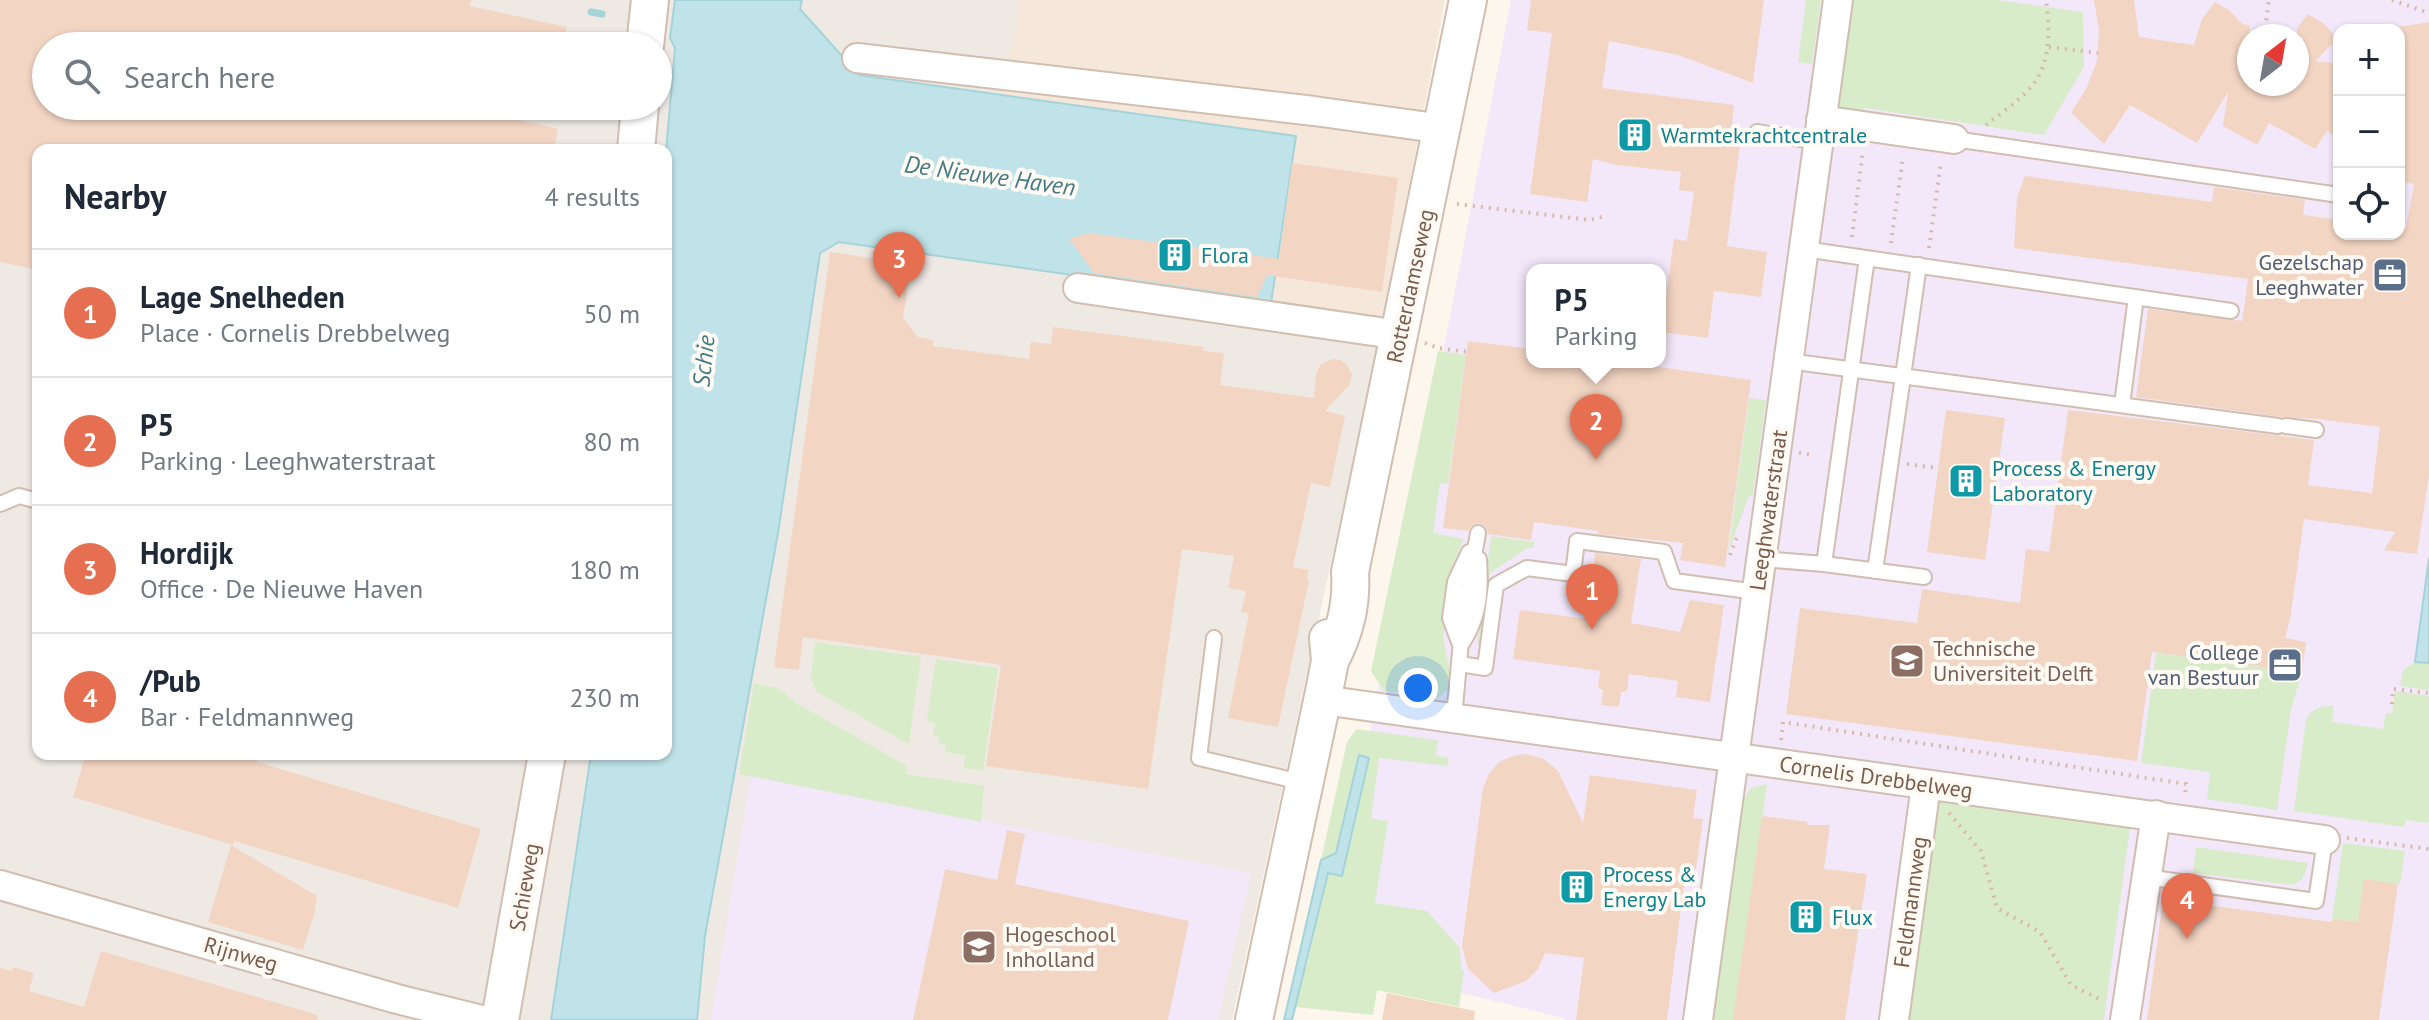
<!DOCTYPE html>
<meta charset="utf-8">
<style>
:root{--surface:#fff;--page:#f6f6f7;--text:#1f2937;--muted:#747a83;--line:#e0e1e3;--accent:#e76f51}
body{margin:0;font-family:"PT Sans",sans-serif;background:var(--page);color:var(--text)}
.controls{position:absolute;right:24px;top:24px;display:grid;overflow:hidden;border-radius:16px;box-shadow:0 2px 6px #0004}
.controls button{width:72px;height:72px;display:grid;place-items:center;padding:0;border:0;border-bottom:2px solid var(--line);background:var(--surface);color:var(--text);font:40px sans-serif}
.compass{position:absolute;left:2237px;top:24px;width:72px;height:72px;border-radius:50%;background:var(--surface);box-shadow:0 2px 6px #0004;rotate:31deg}
.you{position:absolute;left:1418px;top:688px;width:28px;height:28px;margin:-20px;border:6px solid #fff;border-radius:50%;background:#1a73e8;box-shadow:0 0 0 12px #1a73e833}
.badge{display:grid;place-items:center;width:52px;height:52px;border-radius:50%;background:var(--accent);color:#fff;font-size:26px;font-weight:700}
.pin{position:absolute;translate:-50% -66px;filter:drop-shadow(0 2px 4px #0008)}
.pin::after{content:'';position:absolute;top:42px;width:28px;height:24px;background:inherit;clip-path:polygon(0 0,100% 0,50% 100%)}
.popup{position:absolute;left:1526px;top:264px;width:140px;height:104px;box-sizing:border-box;display:grid;place-content:center;border-radius:16px;background:var(--surface);filter:drop-shadow(0 2px 6px #0005);font-size:26px;white-space:nowrap;color:var(--muted)}
.popup b{font-size:30px;color:var(--text)}
.popup::after{content:'';position:absolute;left:50%;top:100%;margin-left:-16px;border:16px solid transparent;border-top-color:var(--surface)}
.list{margin:0;padding:0;list-style:none}
h2{display:flex;justify-content:space-between;align-items:center;height:104px;margin:0;padding:0 32px;font-size:34px}
h2 small{font-size:26px;font-weight:400;color:var(--muted)}
.list li{display:grid;grid-template-columns:52px 1fr auto;gap:24px;align-items:center;box-sizing:border-box;height:128px;padding:0 32px;border-top:2px solid var(--line)}
.list b{display:block;font-size:30px;white-space:nowrap}
.list p{margin:0;font-size:26px;white-space:nowrap;color:var(--muted)}
.list em{font-size:26px;font-style:normal;color:var(--muted)}
.icon{flex:none;width:44px;height:44px;fill:none;stroke:currentColor;stroke-width:2;stroke-linecap:round;stroke-linejoin:round}
.map{position:relative;flex:none;width:2429px;height:1020px;overflow:hidden}
.search{position:absolute;background:var(--surface);box-shadow:0 2px 6px #0004;left:32px;top:32px;width:640px;height:88px;display:flex;align-items:center;gap:20px;box-sizing:border-box;padding:0 28px;border-radius:44px;color:var(--muted);font-size:30px}
.panel{position:absolute;background:var(--surface);box-shadow:0 2px 6px #0004;left:32px;top:144px;width:640px;height:616px;border-radius:16px}
.map>svg:first-child{display:block}
.residential{fill:#f5e8da}
.industrial{fill:#efe9e4;fill-rule:evenodd}
.education{fill:#f3e8fa;fill-rule:evenodd}
.green{fill:#d8ecc9}
.water{fill:#bfe3e8;stroke:#a5d3da;stroke-width:2}
.lines{fill:none;stroke-linecap:round;stroke-linejoin:round}
.stream{stroke:#a5d3da;stroke-width:7}
.building{fill:#f3d5c3}
.service-casing{stroke:#d1beb0;stroke-width:18}
.minor-casing{stroke:#d1beb0;stroke-width:32}
.tertiary-casing{stroke:#d1beb0;stroke-width:40}
.path{stroke:#d9b8a5;stroke-width:4;stroke-dasharray:2 6;stroke-linecap:butt}
.service{stroke:#fff;stroke-width:14}
.minor{stroke:#fff;stroke-width:28}
.tertiary{stroke:#fff;stroke-width:36}
.labels{text-anchor:middle;stroke-width:8;stroke-linejoin:round;paint-order:stroke}
.culture-label{font-size:22px;fill:#0d838f;stroke:#fffaf3;text-anchor:start}
.service-label{font-size:22px;fill:#4e5e75;stroke:#fffaf3;text-anchor:end}
.street-label{font-size:22px;fill:#7a5c4d;stroke:#fffaf3}
.education-label{font-size:22px;fill:#785e54;stroke:#fffaf3;text-anchor:start}
.water-label{font-size:24px;font-style:italic;fill:#437c86;stroke:#fffaf3}
</style>
<div class="map">
<svg width="2429" height="1020" viewBox="0 0 2429 1020">
<rect width="100%" height="100%" fill="#fdf6ec"/>
<path class="residential" d="M1018,0H1445L1378,345L1263,325L992,158Z"/>
<path class="industrial" d="M0,0H1018L993,158L1264,325L1378,345L1232,1020H0ZM46,46H658V106H46ZM38,150H666V754H38Z"/>
<path class="education" d="M1511,0H2429V1020H1564V1018L1326,960ZM2339,30H2399V234H2339ZM2249,36H2297V84H2249ZM1532,270H1660V362H1532Z
M751,775L1251,873L1218,1020H711Z"/>
<path class="green" d="M1806,0H1821L1812,64L1798,62Z
M1851,0H1997L2083,12L2084,67L2044,135L1864,108L1862,115L1836,112Z
M1438,351L1466,355L1448,484L1440,483L1433,533L1464,539L1453,564L1443,637L1450,672L1448,689L1439,698L1384,691L1371,671Z
M1749,398L1766,400L1753,496H1749L1728,553Z
M1491,536L1535,542L1533,548H1527L1490,573L1481,643L1477,645Z
M815,642L921,657L909,744L817,692L811,679Z
M2156,653L2302,672L2291,709L2277,810L2207,799L2210,772L2141,763Z
M936,659L998,668L983,771L964,768L965,755L945,752L946,745L939,744V737L933,736L935,723L927,721Z
M2415,662L2429,663V690L2400,686L2403,670Z
M754,683L778,688L796,703L907,766L906,774L984,786L981,822L739,774Z
M2395,691L2429,696V823L2406,820L2404,827L2294,811L2306,720C2312,707 2321,706 2334,706L2332,722L2383,729L2386,713H2392Z
M1356,729L1438,740L1436,755L1449,758L1448,766L1379,758L1371,818L1388,821L1375,903L1427,911L1460,948L1461,968L1464,972L1459,1007L1377,990L1373,1015L1295,1007L1304,966L1307,965L1328,873L1342,875L1369,758L1359,756L1336,853L1321,860L1347,742Z
M1767,784L1735,1020H1714L1744,799L1751,788Z
M1936,801L2130,827L2104,1020H1906Z
M2343,843L2405,851L2400,884L2365,880L2358,922L2332,919Z
M2196,847L2308,863C2306,874 2303,881 2292,885L2193,873Z"/>
<path class="water" d="M675,0H802L800,9L859,75L1296,136L1271,303L839,242L820,253L778,533L705,936L697,1020H551L591,754H666V152L675,48L670,38Z
M2429,558V663L2415,662Z
M1359,755L1369,758L1342,876L1328,873L1292,1020H1284L1321,860L1336,853Z"/>
<g class="lines">
<path class="stream" d="M591,12L602,14"/>
</g>
<path class="building" d="M0,0H471L470,6L567,27L563,46H46V106H499L497,115L558,129L554,150H38V270L0,262Z
M1531,0H1764L1753,83L1678,55L1609,41L1602,88L1734,105L1730,143L1740,144L1727,246L1767,252L1761,297L1714,291L1708,338L1661,332L1674,239L1687,241L1694,192L1679,190L1681,172L1616,165L1593,159L1587,202L1530,194L1552,33L1527,30Z
M2094,0H2134L2139,37L2194,45L2202,19L2215,2L2229,10L2242,24L2249,25V84H2297V28L2308,14L2326,25L2336,39L2316,61L2339,64V138L2327,131L2315,149L2269,123L2257,145L2223,126L2228,92L2197,143L2130,105L2104,144L2071,113L2086,89L2097,61L2099,31Z
M2429,22V475L2417,554L2384,550L2395,532L2304,519L2290,620L2285,638L2306,642L2302,672L2152,652L2137,761L1786,714L1800,608L1917,623L1922,589L2020,603L2026,549L2049,552L2068,410L2314,440L2308,485L2372,493L2380,427L2317,419L2282,417L2136,397L2148,309L2242,321L2248,279L2014,248L2017,198L2025,176L2212,202L2214,187L2305,200L2303,215L2339,220V234H2399V228L2406,229L2414,184L2403,182L2405,152L2399,149V27Z
M1292,163L1398,178L1382,292L1267,275L1257,297L1094,273L1069,239L1089,233L1279,259Z
M830,252L911,264L903,318L918,337L933,340V346L1029,359L1031,342L1051,344L1053,327L1145,339L1204,347L1203,351L1224,353L1220,385L1314,398L1316,374L1320,365L1333,359L1341,360L1347,365L1352,374L1350,384L1325,411L1345,416L1330,487L1311,483L1293,567L1309,570L1307,580H1309L1278,727L1228,718L1249,613L1241,612L1246,591L1228,588L1234,556L1182,549L1148,789L986,766L1001,665L803,637L799,670L774,667Z
M1468,341L1532,349V362H1623L1751,380L1725,567L1680,560L1683,543L1597,534L1598,531L1534,522L1531,540L1488,534L1485,526L1479,523L1471,526L1468,531L1443,528Z
M1946,410L2005,418L1985,560L1927,552Z
M1595,553L1641,559L1631,623L1680,632L1690,600L1724,605L1710,702L1676,697L1678,681L1629,674L1627,691L1621,692L1619,707L1601,705L1603,690L1598,688L1600,671L1513,659L1520,610L1587,619Z
M86,754H259L257,762L481,829L458,908L234,841L233,845L73,797Z
M1526,754L1544,759L1558,771L1583,823L1590,775L1697,790L1693,818L1703,819L1696,869L1686,868L1667,1020H1576L1584,958L1545,953L1538,969L1526,981L1494,993L1468,969L1462,946L1483,788L1489,774L1499,762L1513,756Z
M1762,816L1808,822L1807,825H1830L1824,869L1867,874L1845,1020H1733Z
M1007,830L1025,834L1015,884L1189,921L1168,1020H913L945,869L997,880Z
M231,845L317,896L315,911L303,950L208,922Z
M2364,879L2398,884L2379,1020H2147L2163,899L2332,922V919L2358,922Z
M101,951L318,1015L317,1020H0V968L12,971L13,967L34,973L29,991L84,1007Z
M1387,993L1475,1011L1474,1020H1382Z"/>
<g class="lines">
<defs>
<path id="service" d="M1757,132L1818,142
M1954,139L2339,195
M1804,249L2231,311
M1788,361L2278,426
M2122,405L2136,297
M2286,426L2316,430
M0,504L19,496L38,501
M1761,559L1824,564L1924,577
M1824,564L1867,258
M1875,571L1919,265
M1214,638L1199,758L1305,783
M1459,642L1450,618L1455,582L1469,552
M1463,642C1480,615 1481,591 1479,559
M1460,664L1485,668L1496,585L1527,568L1573,574L1577,541L1664,552L1674,581L1757,592
M1454,718L1463,619L1478,533
M2146,877L2316,901L2325,840"/>
<path id="minor" d="M857,58L1314,111L1443,129
M1821,120L1954,139
M1078,288L1400,335
M1323,700L2325,840
M0,885L397,999L482,1020
M1698,1020L1838,0
M1894,1020L1926,785
M2125,1020L2156,815"/>
<path id="tertiary" d="M645,46L650,0
M636,150L640,106
M1330,661C1345,632 1352,605 1350,572L1468,0
M500,1020L547,754
M1254,1020L1324,692L1330,661L1328,638"/>
</defs>
<use href="#service" class="service-casing"/>
<use href="#minor" class="minor-casing"/>
<use href="#tertiary" class="tertiary-casing"/>
<path class="path" d="M2392,0L2429,13
M2264,36L2269,0
M2049,47L2098,53
M1986,125C2001,113 2019,101 2031,87C2051,65 2050,28 2046,0
M1457,204L1590,220L1605,216
M1852,237L1863,150
M1891,243L1903,157
M1929,248L1941,162
M1425,343L1438,348L1467,352
M1799,453L1813,455
M1907,464L1936,468
M1730,555L1737,537
M2392,704L2393,689L2429,693
M1781,740L1783,722L2186,784L2185,797
M1949,813L1981,851L1997,908L2040,932L2071,985L2103,1001
M2347,838L2429,849"/>
<use href="#service" class="service"/>
<use href="#minor" class="minor"/>
<use href="#tertiary" class="tertiary"/>
</g>
<defs>
<symbol id="building-square" viewBox="-11 -11 22 22"><rect x="-9" y="-9" width="18" height="18" rx="4" fill="#0f9aa8" stroke="#fffaf3"/><path d="M-4-6H4V6H1V3H-1V6H-4ZM-2.5-4.3h1.7v1.8h-1.7ZM.8-4.3h1.7v1.8H.8ZM-2.5-1h1.7V.8h-1.7ZM.8-1h1.7V.8H.8Z" fill="#fff"/></symbol>
<symbol id="office-square" viewBox="-11 -11 22 22"><rect x="-9" y="-9" width="18" height="18" rx="4" fill="#5c6f8a" stroke="#fffaf3"/><path d="M-6-3h4V-5.5h4V-3h4V5H-6ZM-1-4.5V-3h2v-1.5ZM-6 0V1H6V0Z" fill="#fff"/></symbol>
<symbol id="university-square" viewBox="-11 -11 22 22"><rect x="-9" y="-9" width="18" height="18" rx="4" fill="#8d6e63" stroke="#fffaf3"/><path d="M0-5L7-2L0 1L-7-2ZM-4 1L0 2.5L4 1V4Q0 6-4 4Z" fill="#fff"/></symbol>
</defs>
<g fill-rule="evenodd">
<use href="#building-square" x="1615" y="115" width="40" height="40"/>
<use href="#building-square" x="1155" y="235" width="40" height="40"/>
<use href="#office-square" x="2370" y="255" width="40" height="40"/>
<use href="#building-square" x="1946" y="461" width="40" height="40"/>
<use href="#university-square" x="1887" y="641" width="40" height="40"/>
<use href="#office-square" x="2265" y="645" width="40" height="40"/>
<use href="#building-square" x="1557" y="867" width="40" height="40"/>
<use href="#building-square" x="1786" y="897" width="40" height="40"/>
<use href="#university-square" x="959" y="927" width="40" height="40"/>
</g>
<g class="labels">
<g class="culture-label">
<text x="1661" y="143">Warmtekrachtcentrale</text>
<text x="1201" y="263">Flora</text>
<text x="1992" y="476">Process &amp; Energy<tspan x="1992" dy="25">Laboratory</tspan></text>
<text x="1603" y="882">Process &amp;<tspan x="1603" dy="25">Energy Lab</tspan></text>
<text x="1832" y="925">Flux</text>
</g>
<g class="service-label">
<text x="2364" y="270">Gezelschap<tspan x="2364" dy="25">Leeghwater</tspan></text>
<text x="2259" y="660">College<tspan x="2259" dy="25">van Bestuur</tspan></text>
</g>
<g class="street-label">
<text transform="translate(1410 286) rotate(-78)" y="8">Rotterdamseweg</text>
<text transform="translate(1768 510) rotate(-82)" y="8">Leeghwaterstraat</text>
<text transform="translate(1876 777) rotate(8)" y="8">Cornelis Drebbelweg</text>
<text transform="translate(524 887) rotate(-80)" y="8">Schieweg</text>
<text transform="translate(1910 902) rotate(-82)" y="8">Feldmannweg</text>
<text transform="translate(241 954) rotate(16)" y="8">Rijnweg</text>
</g>
<g class="education-label">
<text x="1933" y="656">Technische<tspan x="1933" dy="25">Universiteit Delft</tspan></text>
<text x="1005" y="942">Hogeschool<tspan x="1005" dy="25">Inholland</tspan></text>
</g>
<g class="water-label">
<text transform="translate(990 176) rotate(8)" y="8">De Nieuwe Haven</text>
<text transform="translate(704 361) rotate(-84)" y="8">Schie</text>
</g>
</g>
</svg>
<div class="controls">
<button>+</button>
<button>−</button>
<button><svg class="icon" aria-label="locate" viewBox="0 0 24 24"><circle cx="12" cy="12" r="6"/><path d="M12 2v4M12 18v4M2 12h4M18 12h4"/></svg></button>
</div>
<svg class="compass" viewBox="-18 -18 36 36"><path d="M0-13l5 13h-10z" fill="#e53935"/><path d="M0 13l5-13h-10z" fill="#747a83"/></svg>
<div class="you"></div>
<div class="pin badge" style="left:1592px;top:630px">1</div>
<div class="pin badge" style="left:1596px;top:460px">2</div>
<div class="popup"><b>P5</b>Parking</div>
<div class="pin badge" style="left:899px;top:298px">3</div>
<div class="pin badge" style="left:2187px;top:939px">4</div>
<div class="search"><svg class="icon" aria-label="search" viewBox="0 0 24 24"><circle cx="10" cy="10" r="6"/><path d="M15 15l6 6"/></svg>Search here</div>
<section class="panel">
<h2>Nearby<small>4 results</small></h2>
<ul class="list">
<li><span class="badge">1</span><div><b>Lage Snelheden</b><p>Place · Cornelis Drebbelweg</p></div><em>50 m</em></li>
<li><span class="badge">2</span><div><b>P5</b><p>Parking · Leeghwaterstraat</p></div><em>80 m</em></li>
<li><span class="badge">3</span><div><b>Hordijk</b><p>Office · De Nieuwe Haven</p></div><em>180 m</em></li>
<li><span class="badge">4</span><div><b>/Pub</b><p>Bar · Feldmannweg</p></div><em>230 m</em></li>
</ul>
</section>
</div>
